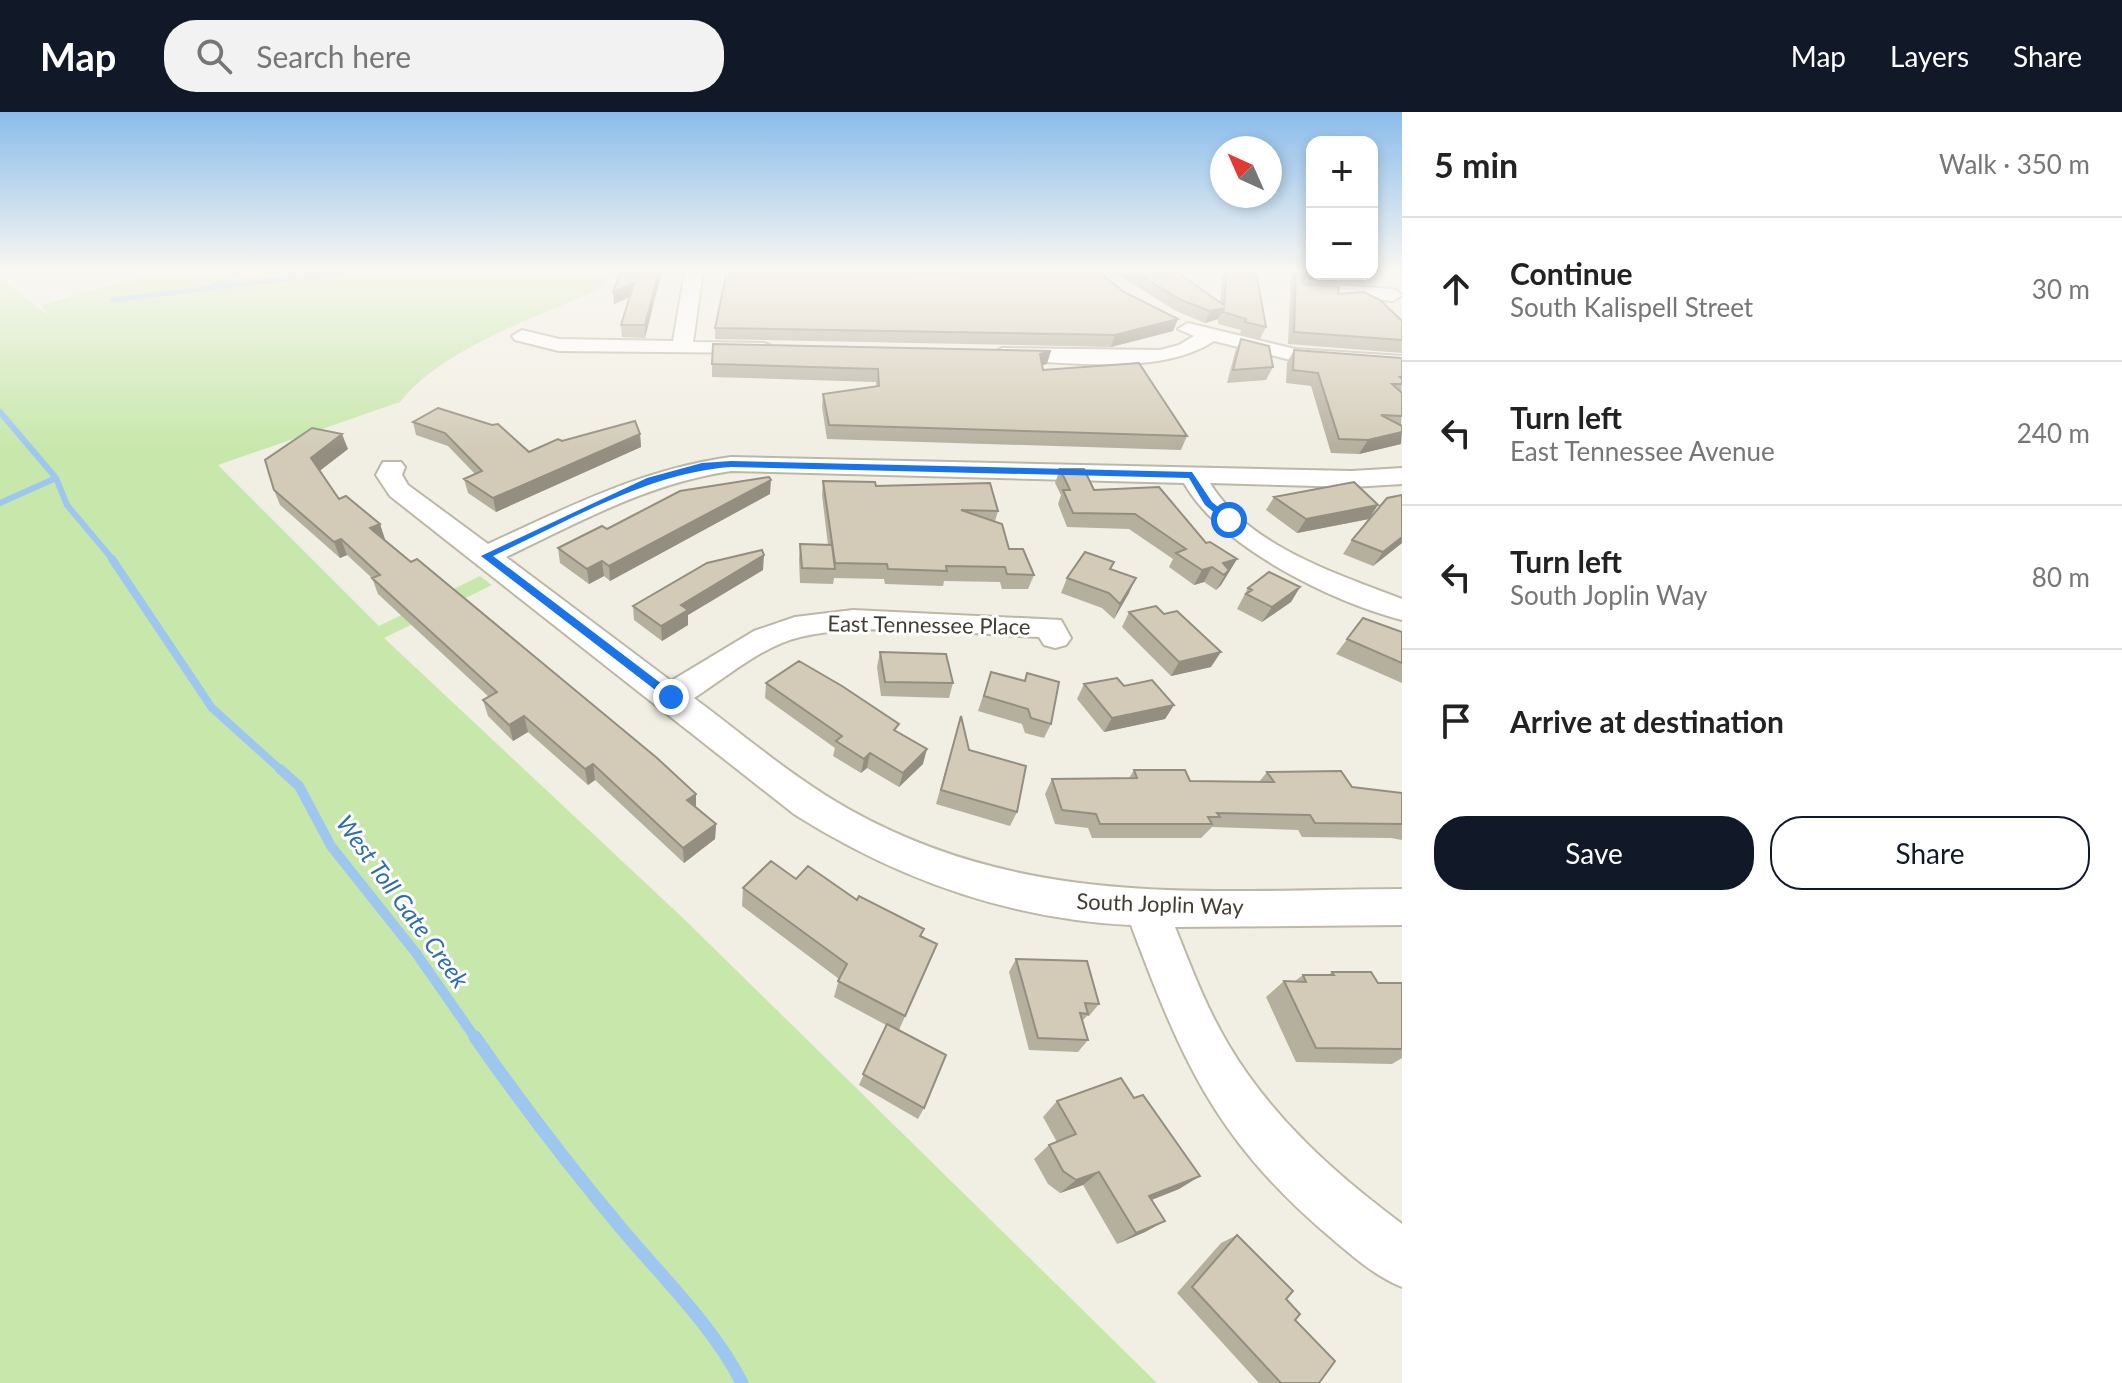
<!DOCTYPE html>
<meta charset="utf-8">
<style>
:root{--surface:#fff;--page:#f2f2f2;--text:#222;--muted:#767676;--line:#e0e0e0;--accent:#111827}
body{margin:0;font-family:Lato,sans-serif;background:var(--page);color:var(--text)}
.controls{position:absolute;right:24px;top:24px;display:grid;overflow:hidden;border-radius:16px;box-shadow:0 4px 12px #0003}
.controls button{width:72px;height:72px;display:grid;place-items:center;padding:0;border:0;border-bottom:2px solid var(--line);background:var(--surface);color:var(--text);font:40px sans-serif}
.compass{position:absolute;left:1210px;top:24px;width:72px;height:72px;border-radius:50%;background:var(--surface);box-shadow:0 4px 12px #0003;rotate:315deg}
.stop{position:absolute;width:24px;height:24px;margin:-18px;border:6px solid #1a73e8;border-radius:50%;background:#fff}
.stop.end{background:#1a73e8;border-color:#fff;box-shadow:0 2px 8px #0008}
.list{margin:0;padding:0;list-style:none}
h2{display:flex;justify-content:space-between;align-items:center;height:104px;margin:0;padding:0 32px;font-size:34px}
h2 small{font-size:26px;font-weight:400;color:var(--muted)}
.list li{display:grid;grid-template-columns:52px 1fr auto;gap:24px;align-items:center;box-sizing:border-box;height:144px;padding:0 32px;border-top:2px solid var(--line)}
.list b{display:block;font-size:30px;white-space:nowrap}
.list p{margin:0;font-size:26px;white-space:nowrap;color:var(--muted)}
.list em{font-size:26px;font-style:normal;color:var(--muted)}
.actions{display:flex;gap:16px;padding:24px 32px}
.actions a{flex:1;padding:18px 0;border:2px solid var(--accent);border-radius:32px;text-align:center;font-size:28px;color:var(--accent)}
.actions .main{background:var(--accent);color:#fff}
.icon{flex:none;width:44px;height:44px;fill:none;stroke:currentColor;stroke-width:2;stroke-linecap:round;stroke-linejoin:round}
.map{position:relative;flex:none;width:1402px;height:1271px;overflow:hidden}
header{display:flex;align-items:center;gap:48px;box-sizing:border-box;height:112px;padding:0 40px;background:var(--accent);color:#fff}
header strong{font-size:38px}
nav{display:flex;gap:44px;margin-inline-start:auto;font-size:28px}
.search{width:560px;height:72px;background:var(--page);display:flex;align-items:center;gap:20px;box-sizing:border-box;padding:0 28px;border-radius:32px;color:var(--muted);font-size:30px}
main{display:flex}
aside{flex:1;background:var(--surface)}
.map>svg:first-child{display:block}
.green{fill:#c7e7ab}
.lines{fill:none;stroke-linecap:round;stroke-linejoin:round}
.stream-far4{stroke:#9ec7f0;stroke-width:5}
.stream-far3{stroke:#9ec7f0;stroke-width:6}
.stream-far2{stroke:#9ec7f0;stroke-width:8}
.stream-far1{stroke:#9ec7f0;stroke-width:10}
.stream{stroke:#9ec7f0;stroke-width:13}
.minor-casing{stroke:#bdb7a6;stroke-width:4}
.minor{fill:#fff;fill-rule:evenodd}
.wall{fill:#b5af9e}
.shaded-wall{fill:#948e81}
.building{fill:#d3cbb8;stroke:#948e81;stroke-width:2}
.route{fill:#1a73e8}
.labels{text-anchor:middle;stroke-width:6;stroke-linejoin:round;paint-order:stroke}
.street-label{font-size:22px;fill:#433e33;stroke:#fff}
.water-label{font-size:24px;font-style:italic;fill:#2d6dae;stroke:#fff}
</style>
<header>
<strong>Map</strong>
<div class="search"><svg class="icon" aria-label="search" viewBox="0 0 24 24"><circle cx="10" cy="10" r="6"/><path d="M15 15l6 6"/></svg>Search here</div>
<nav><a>Map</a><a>Layers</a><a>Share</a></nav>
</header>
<main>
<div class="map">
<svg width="1402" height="1271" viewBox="0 0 1402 1271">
<rect width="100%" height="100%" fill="#f1eee3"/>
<path class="green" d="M162,159H607L604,175C541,204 443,235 400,290L218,353L379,514L480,464L492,473L384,526L685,808L1157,1271H0V165L50,205L41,193Z"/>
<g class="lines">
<path class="stream-far4" d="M213,174L242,159
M113,188L351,159"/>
<path class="stream-far3" d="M0,300L56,366L67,393L114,449
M0,391L56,366"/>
<path class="stream-far2" d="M112,447L212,596L282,659"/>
<path class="stream-far1" d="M280,657L299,674L331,734L416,841L476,927"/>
<path class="stream" d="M475,925C521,991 569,1054 621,1116C662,1165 713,1214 742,1271"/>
<defs>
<path id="minor" d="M685,159H703L693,230L763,231L770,233L773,237L770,241L559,239L515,228L512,224L522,218L559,227L673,229Z
M1305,171L1393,177L1402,183L1393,189L1299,180L1296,176Z
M1188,211L1295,237L1402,244V256L1295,249L1214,229C1159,265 1066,249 1002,248L992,242L1002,236L1160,238L1179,233L1194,224L1178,217Z
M731,345L1352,359L1402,356V372L1352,375L1210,371C1248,434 1337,462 1402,487V508C1331,489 1221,436 1184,371L731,359C649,371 579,410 506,445L671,569L754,519L795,505L853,498L1061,508L1071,526L1066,533L1055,536L1044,533L1039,525C970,522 865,509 800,525C762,534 727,565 694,586C746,625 796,668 852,699C1029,797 1207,778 1402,777V813L1175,815C1191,855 1206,895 1228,932C1271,1005 1335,1062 1402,1112V1175C1372,1163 1348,1140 1323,1119C1213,1023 1181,946 1131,813C1008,807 897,767 794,702L390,384L376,363L383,350H401L405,355L402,363L408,373L488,432C568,395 643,357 731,345Z"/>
</defs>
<use href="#minor" class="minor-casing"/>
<use href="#minor" class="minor"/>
</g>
<path class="wall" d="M621,159H662L645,226L622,225L621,213L630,185L614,192Z
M1112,159H1175L1220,191L1223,159H1256L1266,215L1260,227L1240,222L1241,218L1218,212V207L1205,211L1176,199Z
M1291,159H1312V162H1340L1336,170L1305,168L1303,170L1338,182L1402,209V241L1288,232Z
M1124,180L1178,207L1173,219L1111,235L715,227V216Z
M1241,227L1273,255L1266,268L1227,271L1235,240Z
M1294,238L1402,246L1401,332L1359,342L1331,341L1311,274L1286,271L1287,251Z
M712,252H1047L1042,253L1043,258L1187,324L1181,338L827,327L822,295L823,282L876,274V270L712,265Z
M413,310L529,340L562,329L640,322L641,335L496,400L468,381L464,367L475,362L448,334L416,323Z
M348,337L320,358L339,387L380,412L384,428L716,712L715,727L684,751L595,668L588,673L528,620L513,629L488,604L483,588L489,585L378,482L372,466L347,443L340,446L280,393L274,378Z
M1060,357L1094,378L1206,431L1237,447L1221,473L1216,478L1204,470L1194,473L1169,455L1173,447L1129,417L1067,415L1058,392L1061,383L1055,371Z
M823,369L876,374L998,399L995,409L1009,437L1034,463L1028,477H1002L1000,470L944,469L943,474L885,472L884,467L834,466L833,472L800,471L799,447L800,432L828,433L822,383Z
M770,382L610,469L604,464L589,472L560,451L558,436L607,417Z
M1274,385L1369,407L1297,421L1266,398Z
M1352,428L1402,431L1373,454L1343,442Z
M1111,457L1129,481L1114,507L1102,496L1061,481L1067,466Z
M763,458L688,503V513L662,529L634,508L633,494Z
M1300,475L1291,490L1262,510L1237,497L1248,476Z
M1129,500L1211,555L1171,564L1122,515Z
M1363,506L1402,520V571L1336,542Z
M880,540L953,571L949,586L881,584L877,555Z
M991,560L1024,569L1027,561L1051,612L1044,626L1025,621L1022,612L978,599Z
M766,571L897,620L923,652L899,675L867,656L861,661L833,644L835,636L765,586Z
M1084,572L1124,574L1174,593L1165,607L1104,620L1077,587Z
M961,604L969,638L1017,700L1010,714L936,692Z
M1134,658L1190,669L1259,670L1267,660L1352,675L1402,681V728L1391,726L1302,725L1298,718L1212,715L1201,726H1092L1088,716L1055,712L1045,682L1052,667L1129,666Z
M796,767L857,788L937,832L899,918L924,996L918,1007L859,973L886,913L834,885L839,867L742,794L743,776Z
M1016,847L1099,892L1089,904H1087L1082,909L1088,928L1078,940L1029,938L1009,860Z
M1332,860L1378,871H1402V946L1392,952L1296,950L1266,885L1284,869H1295L1303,863H1328Z
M1134,986L1200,1064L1179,1077L1152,1088L1165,1109L1145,1120L1117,1132L1083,1073L1060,1081L1048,1072L1034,1047L1049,1033L1057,1030L1043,1005L1057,989Z
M1237,1123L1286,1187L1319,1271H1259L1177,1181L1221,1131Z"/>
<path class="shaded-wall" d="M659,159H662L645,226V213Z
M1308,159H1310L1305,168L1296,176L1299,166Z
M634,171V183L614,192L613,180Z
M1224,196L1218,207L1205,211L1210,199Z
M1178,207L1173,219L1111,235L1115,223Z
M1051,239L1047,252L1036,255L1040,242Z
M1402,320L1401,332L1359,342L1368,328Z
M342,322L348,337L317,361L311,346Z
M640,322L641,335L496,400L493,386Z
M771,368L770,382L610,469L609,454Z
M1378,393L1369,407L1297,421L1306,407Z
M380,412L385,427L376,432L370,416Z
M1402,425V431L1373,454L1383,440Z
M341,427L347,443L340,446L334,430Z
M764,443L763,458L688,503V513L662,529L661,514L681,493Z
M1237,447L1221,473L1216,478L1225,463L1223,451Z
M602,449L604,464L589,472L587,457Z
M1212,455L1204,470L1194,473L1202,458Z
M1136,466L1129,481L1114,507L1120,492Z
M1300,475L1291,490L1262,510L1272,495Z
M1221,540L1211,555L1171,564L1179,550Z
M1174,593L1165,607L1104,620L1112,606Z
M524,604L528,620L513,629L509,613Z
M927,637L923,652L899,675L903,661Z
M870,641L867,656L861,661L864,647Z
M593,652L595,668L588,673L585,657Z
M696,682V697L687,688Z
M716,712L715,727L684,751L683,736Z
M1099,1060L1083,1073L1060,1081L1076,1068Z
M1200,1064L1179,1077L1130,1096L1149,1084Z
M1165,1109L1145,1120L1117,1132L1136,1121Z"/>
<path class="building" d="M621,159H659L645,213H621L634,171L613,180Z
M727,159H875L918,161L1097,159L1124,180L1178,207L1115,223L715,216Z
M1133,159H1175L1224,193L1227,159H1256L1266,215L1245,210L1246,207L1223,200L1224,196L1210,199L1181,188Z
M1296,159H1308L1299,166L1304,172L1339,175L1338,182L1364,180L1380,188L1402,209V228L1294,220Z
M1241,227L1269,234L1273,255L1233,258Z
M713,232L1051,239L1040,242L1043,258L1139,251L1187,324L829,313L823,282L879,274L878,257L712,252Z
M1294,238L1402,246V265H1400L1402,267V272H1392L1402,281V304L1381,303L1402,314V320L1368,328L1339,327L1318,261L1293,258Z
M438,296L492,313L498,312L529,340L558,327L562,329L635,309L640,322L493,386L464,367L482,359L445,321L413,310Z
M312,316L342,322L311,346L339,387L346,384L380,412L370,416L411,450L417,447L657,646L696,682L687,688L716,712L683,736L593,652L585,657L524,604L509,613L483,588L497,580L372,466L380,463L341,427L334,430L274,378L265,348Z
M1060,357H1084L1094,378L1159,375L1206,431L1210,430L1237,447L1223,451L1229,458L1224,463L1212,455L1202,458L1176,441L1186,437L1135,402L1073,401L1063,378H1070Z
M769,365L771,368L609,454L602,449L587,457L558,436L602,414L607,417L680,379Z
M823,369L875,370L876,374L990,371L998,399L961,398L1002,412L1009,437H1023L1034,463L1007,462L1005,455L946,454L947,459L888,457L887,452L835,451Z
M1354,370L1378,393L1306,407L1274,385Z
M1402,383V425L1383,440L1352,428L1387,386Z
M800,432L832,433L835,457L802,456Z
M762,438L764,443L681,493L688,498L661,514L633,494L707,451Z
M1085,440L1114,450L1110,457L1136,466L1120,492L1109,481L1067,466Z
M1269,460L1300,475L1272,495L1246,482L1252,478L1248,476Z
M1156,494L1164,502L1177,499L1221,540L1179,550L1129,500Z
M1363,506L1402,520V551L1347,527Z
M880,540L946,542L953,571L885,570Z
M799,549L842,574L899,612L894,618L927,637L903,661L870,641L864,647L836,629L842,624L766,571Z
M991,560L1025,569L1027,561L1059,570L1051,612L1031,606L1028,597L984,584Z
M1117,566L1124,574L1152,568L1174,593L1112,606L1084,572Z
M961,604L969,638L1026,654L1017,700L941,678Z
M1134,658H1185L1190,669L1274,670L1267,660L1341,659L1352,675L1402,681V712L1315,711L1310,703L1217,701L1220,705H1208L1212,712H1100L1096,702L1062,698L1052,667L1137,666Z
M771,749L796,767L808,754L857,788L859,784L924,817L920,824L937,832L905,904L838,869L847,852L743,776Z
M1016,847L1087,849L1099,892L1085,891L1088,902L1080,901L1088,928L1038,926Z
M1332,860H1371L1378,871H1402V937L1316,936L1284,869L1306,870L1303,863H1334Z
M887,912L946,943L924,996L863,962Z
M1121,966L1134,986L1143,983L1200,1064L1149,1084L1165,1109L1136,1121L1099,1060L1076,1068L1063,1059L1049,1033L1076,1022L1057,989Z
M1237,1123L1293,1179L1286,1187L1300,1202L1295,1208L1335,1249L1319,1271H1281L1192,1175Z"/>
<linearGradient id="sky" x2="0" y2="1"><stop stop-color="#8abceb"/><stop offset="0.47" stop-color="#f9f7f2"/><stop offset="1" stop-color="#f9f7f2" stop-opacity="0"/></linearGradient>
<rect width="1402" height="337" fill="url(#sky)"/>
<path class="route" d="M731,349L1192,360L1212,390L1234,408L1226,410L1205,393L1189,366L731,355C647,361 569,409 493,444L675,582V588L671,590L481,444L647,366L702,351Z"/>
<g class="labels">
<g class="street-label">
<text transform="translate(929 513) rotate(1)" y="8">East Tennessee Place</text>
<text transform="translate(1160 792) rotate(2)" y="8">South Joplin Way</text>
</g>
<g class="water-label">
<text transform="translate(402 790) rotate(54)" y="8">West Toll Gate Creek</text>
</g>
</g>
</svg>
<div class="controls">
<button>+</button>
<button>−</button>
</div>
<svg class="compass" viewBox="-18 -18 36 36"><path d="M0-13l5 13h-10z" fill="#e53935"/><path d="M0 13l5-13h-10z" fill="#767676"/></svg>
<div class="stop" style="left:1229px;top:408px"></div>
<div class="stop end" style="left:671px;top:585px"></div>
</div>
<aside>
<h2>5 min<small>Walk · 350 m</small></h2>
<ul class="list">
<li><svg class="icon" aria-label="ahead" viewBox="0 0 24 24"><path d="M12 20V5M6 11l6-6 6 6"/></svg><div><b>Continue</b><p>South Kalispell Street</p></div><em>30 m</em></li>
<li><svg class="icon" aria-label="left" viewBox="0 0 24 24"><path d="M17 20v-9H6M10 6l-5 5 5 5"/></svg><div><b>Turn left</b><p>East Tennessee Avenue</p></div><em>240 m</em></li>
<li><svg class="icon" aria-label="left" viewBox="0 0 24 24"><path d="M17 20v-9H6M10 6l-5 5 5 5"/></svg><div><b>Turn left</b><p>South Joplin Way</p></div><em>80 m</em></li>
<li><svg class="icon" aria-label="arrive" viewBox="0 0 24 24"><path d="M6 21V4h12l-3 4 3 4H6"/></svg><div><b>Arrive at destination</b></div></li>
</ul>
<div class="actions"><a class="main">Save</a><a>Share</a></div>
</aside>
</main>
